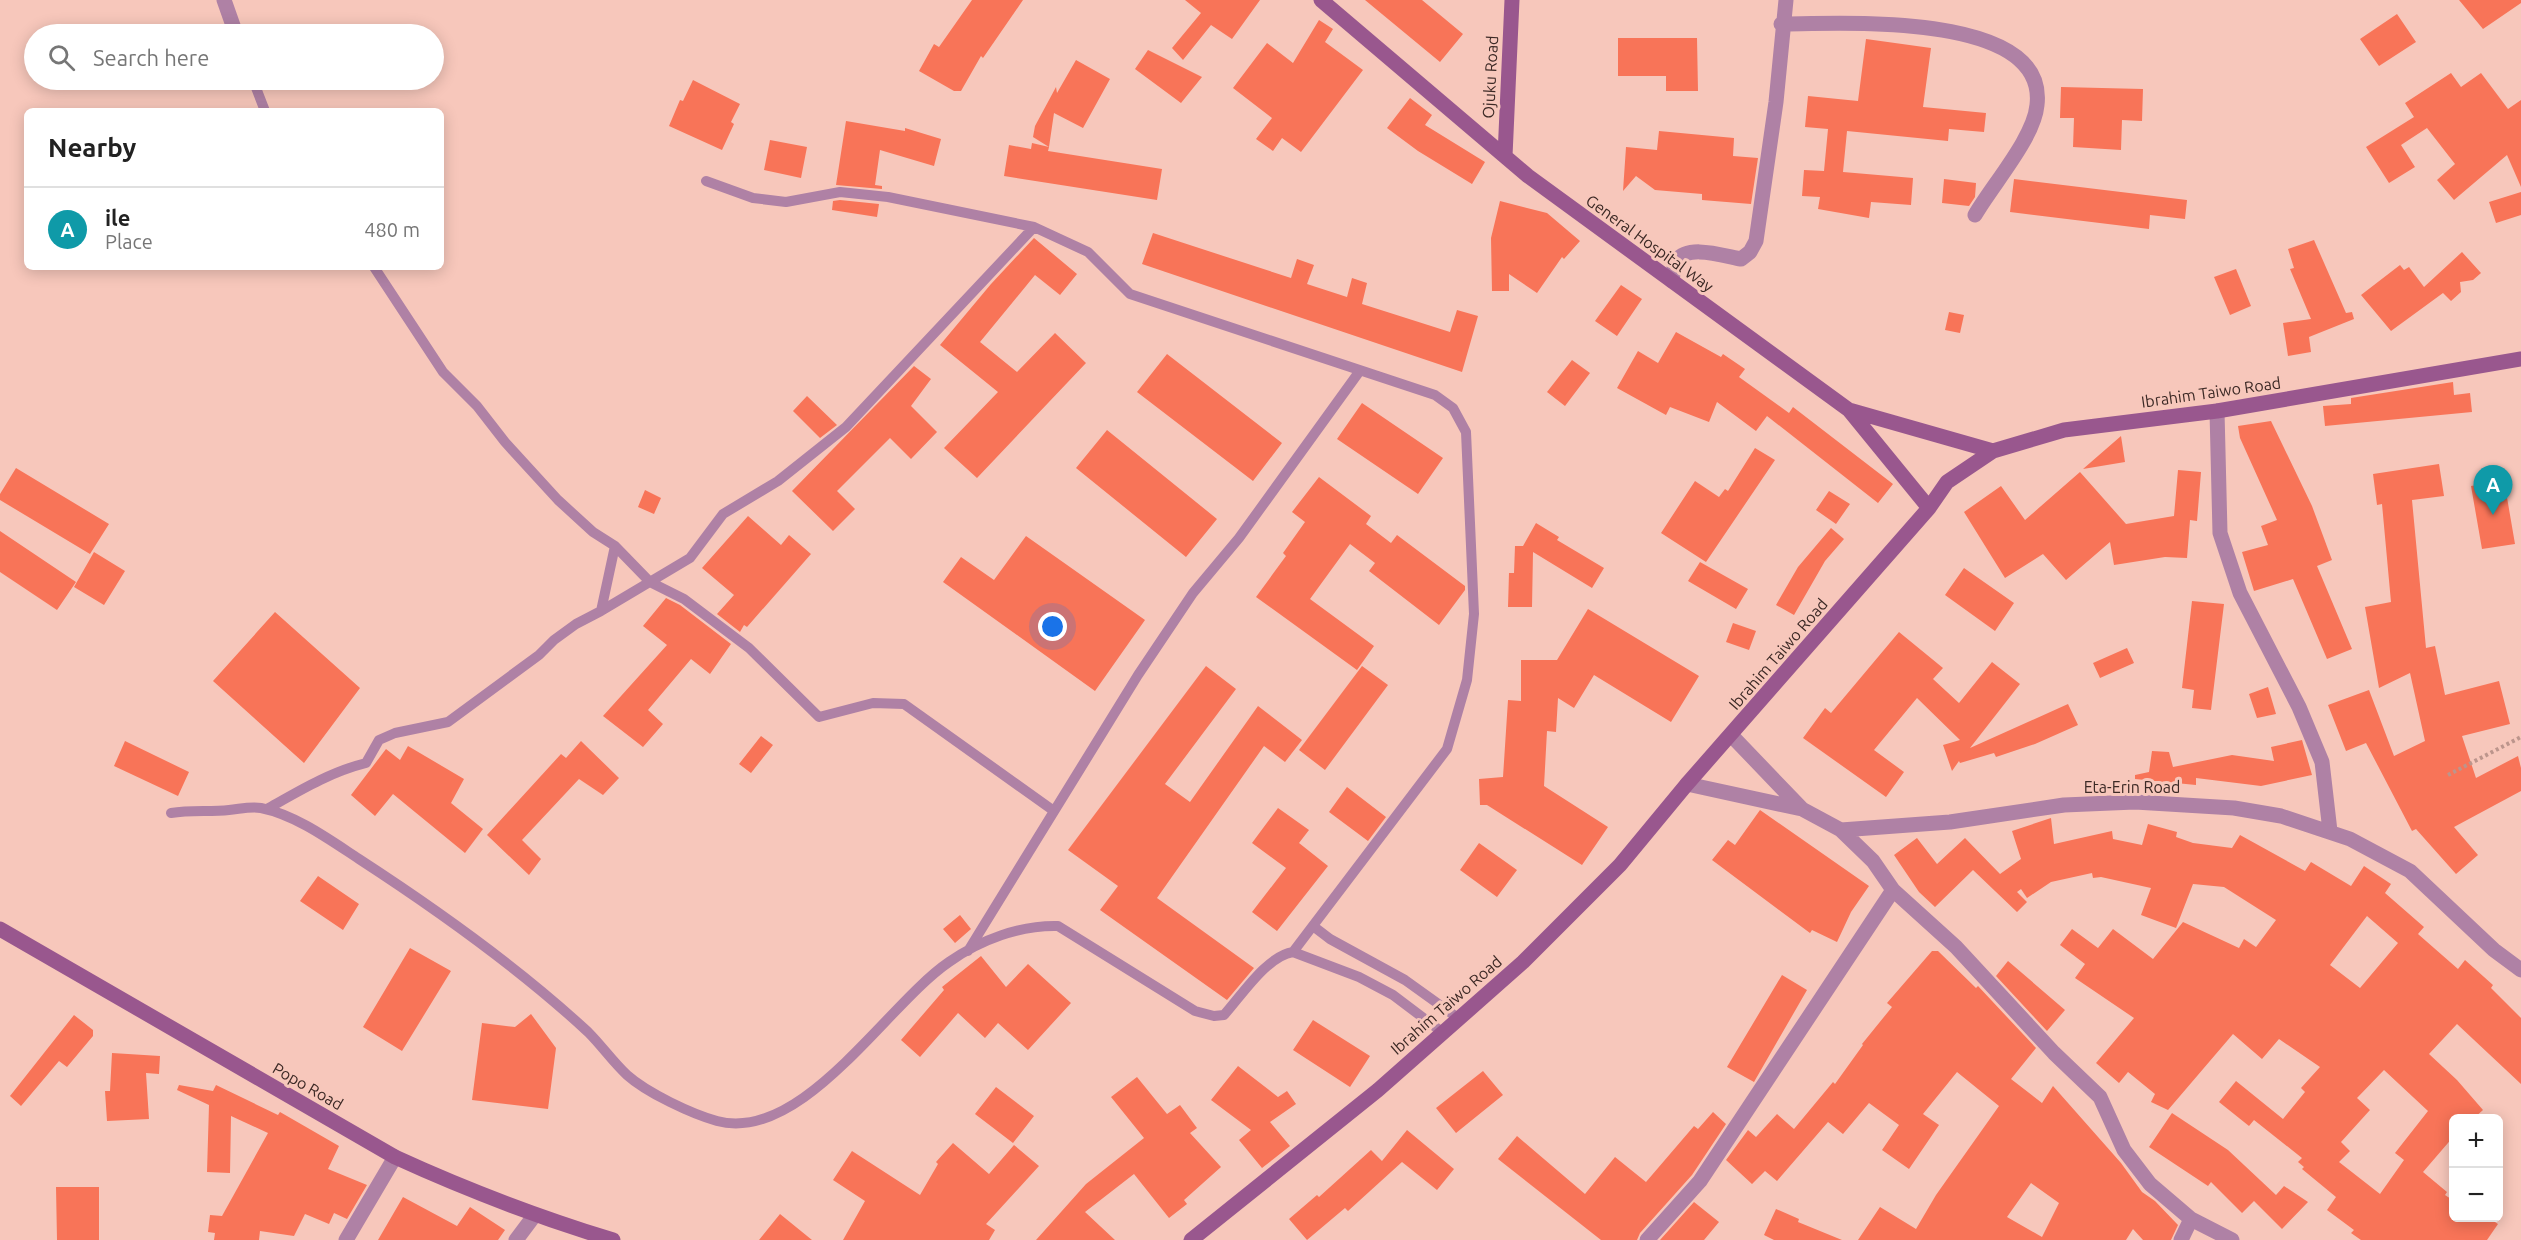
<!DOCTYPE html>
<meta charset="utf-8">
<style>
:root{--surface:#fff;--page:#f6f6f6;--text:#222;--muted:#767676;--line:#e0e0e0;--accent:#ea580c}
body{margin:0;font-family:Ubuntu,sans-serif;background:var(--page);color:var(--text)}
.controls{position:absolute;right:18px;bottom:18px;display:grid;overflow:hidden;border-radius:9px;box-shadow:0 3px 15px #0003}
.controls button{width:54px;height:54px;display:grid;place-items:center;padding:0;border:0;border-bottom:2px solid var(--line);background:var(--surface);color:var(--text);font:30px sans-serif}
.you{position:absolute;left:1053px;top:627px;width:21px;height:21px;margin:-15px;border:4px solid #fff;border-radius:50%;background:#1a73e8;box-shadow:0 0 0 9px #1a73e833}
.badge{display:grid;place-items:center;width:39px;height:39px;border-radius:50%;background:var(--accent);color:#fff;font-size:20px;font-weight:700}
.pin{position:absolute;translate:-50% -50px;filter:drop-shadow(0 2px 3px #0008)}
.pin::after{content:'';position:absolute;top:32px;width:21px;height:18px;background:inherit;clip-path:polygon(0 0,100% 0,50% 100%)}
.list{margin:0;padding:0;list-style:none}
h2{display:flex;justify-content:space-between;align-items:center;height:78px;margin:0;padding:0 24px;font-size:26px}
h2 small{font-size:20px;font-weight:400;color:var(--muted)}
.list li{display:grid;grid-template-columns:39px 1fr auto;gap:18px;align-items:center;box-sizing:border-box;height:84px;padding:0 24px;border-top:2px solid var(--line)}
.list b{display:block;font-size:22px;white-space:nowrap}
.list p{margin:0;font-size:20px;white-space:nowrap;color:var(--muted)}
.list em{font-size:20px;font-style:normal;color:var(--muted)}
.icon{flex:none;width:33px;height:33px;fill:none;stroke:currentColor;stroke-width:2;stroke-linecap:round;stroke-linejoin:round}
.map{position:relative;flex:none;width:2521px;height:1240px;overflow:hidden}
.search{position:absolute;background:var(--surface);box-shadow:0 3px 15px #0003;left:24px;top:24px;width:420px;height:66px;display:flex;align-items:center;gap:15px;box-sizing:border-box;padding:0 21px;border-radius:33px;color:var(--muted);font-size:22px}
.panel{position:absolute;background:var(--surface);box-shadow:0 3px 15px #0003;left:24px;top:108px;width:420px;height:162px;border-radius:9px}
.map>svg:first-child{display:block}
.building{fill:#f87458;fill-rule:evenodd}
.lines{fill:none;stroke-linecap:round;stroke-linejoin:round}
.path{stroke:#bc958c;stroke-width:4;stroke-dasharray:3 3;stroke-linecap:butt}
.service{stroke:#af81a5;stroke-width:10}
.minor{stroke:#af81a5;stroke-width:15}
.secondary{stroke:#99578e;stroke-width:15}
.labels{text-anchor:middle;stroke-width:6;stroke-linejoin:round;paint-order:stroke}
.street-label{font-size:16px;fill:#3c2925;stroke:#f7c7bb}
</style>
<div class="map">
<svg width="2521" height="1240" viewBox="0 0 2521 1240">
<rect width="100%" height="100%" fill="#f7c7bb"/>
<path class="building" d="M972,0H1023L983,58L981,56L961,91H954L919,71L934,44L939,47Z
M1185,0H1260L1232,39L1211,25L1183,60L1172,48L1201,13Z
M1365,0H1422L1463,34L1440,62Z
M2459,0H2521V3L2483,29Z
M2397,14L2416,42L2379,66L2360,39Z
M1319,20L1333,29L1325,42L1363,70L1301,152L1282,138L1273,151L1256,139L1272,118L1233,88L1267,43L1293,63Z
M1618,38H1697L1698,91H1666V76H1618Z
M1866,39L1931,48L1923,107L1986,113L1984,132L1949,129L1948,141L1847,131L1843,172L1913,178L1911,205L1871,202L1869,218L1818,209L1820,197L1802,196L1804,170L1824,171L1828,129L1805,127L1808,96L1858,101Z
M1148,50L1202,77L1181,103L1135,69Z
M1076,60L1110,79L1083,128L1054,113L1049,147L1033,137L1035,126L1056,87L1057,93Z
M2451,73L2461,87L2481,73L2508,109L2521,100V187L2507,155L2454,200L2437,180L2455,164L2427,128L2401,145L2415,167L2389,183L2366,147L2414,117L2405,103Z
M693,80L740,104L731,122L734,124L722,150L669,126L680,100L683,101Z
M2061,87L2143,89L2142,121L2122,120L2121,150L2073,147L2074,118H2060Z
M1410,98L1432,115L1425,125L1485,162L1472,184L1418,151L1387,128Z
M846,121L905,131V128L941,139L934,166L880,150L875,185L882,186V189L836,185Z
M1659,131L1734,138L1733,156L1758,158L1751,204L1702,200V194L1655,190L1636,176L1623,191L1626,147L1657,150Z
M770,140L807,147L801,178L764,170Z
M1032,143L1049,147L1048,151L1162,169L1157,200L1004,176L1009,145L1031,149Z
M1944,179L1976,183L1975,197L1969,206L1942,203Z
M2014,179L2187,200L2185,219L2150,215L2149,229L2010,212Z
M2521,192V215L2496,223L2489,202Z
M840,200L879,204L877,217L832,210L833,201Z
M1500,201L1547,213L1580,241L1564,259L1562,257L1537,293L1509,274V291H1492L1491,238Z
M1153,233L1291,278L1297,259L1314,265L1307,284L1310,285L1347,297L1352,278L1367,283L1362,304L1450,332L1457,310L1478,316L1462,372L1142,264Z
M1034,238L1077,274L1060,295L1035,275L980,342L1017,372L1055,333L1086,363L977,478L944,448L998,392L940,345L991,284Z
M2314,240L2346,313L2352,312L2354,319L2309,337L2311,352L2288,356L2283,323L2311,319L2290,269L2294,268L2288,249Z
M2462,252L2481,273L2473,280L2460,282L2461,292L2451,301L2443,293L2391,331L2361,295L2400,265L2404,270L2409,267L2424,287Z
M2236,269L2251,306L2230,315L2214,277Z
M1621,285L1642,299L1617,336L1595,321Z
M1949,312L1964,315L1960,333L1945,330Z
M1676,332L1721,357L1723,354L1745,369L1739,377L1789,413L1793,407L1893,484L1878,503L1767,416L1756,431L1717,402L1709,422L1670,407L1666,415L1617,388L1638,351L1658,363Z
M1167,354L1282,443L1253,481L1137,392Z
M1572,360L1590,373L1565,406L1547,392Z
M914,366L931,379L911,406L937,432L911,459L890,438L837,491L855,509L833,531L792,491Z
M2453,382L2454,395L2470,393L2472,412L2325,426L2323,406L2351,404V398Z
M807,396L837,425L820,438L793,411Z
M1362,403L1443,458L1418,494L1337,439Z
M2271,421L2312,506L2332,560L2317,566L2352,649L2327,659L2293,579L2254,591L2242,552L2268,545L2261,526L2277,520L2240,438L2238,426Z
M1107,430L1217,519L1186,557L1076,468Z
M2121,436L2125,462L2083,469Z
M1755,448L1775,460L1706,562L1661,533L1695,481L1719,497L1725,489L1728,491Z
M2439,464L2444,496L2412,500L2426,648L2435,646L2445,695L2499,681L2510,724L2462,736L2476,778L2518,756L2521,768V791L2454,827L2478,855L2456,874L2416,829L2412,831L2366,743L2346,751L2328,705L2369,690L2394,756L2425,741L2410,673L2379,688L2365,607L2391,602L2382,504L2377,505L2373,474Z
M16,468L109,524L90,554L0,500V494Z
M2178,470L2201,472L2197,521L2190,520L2187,558L2165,557L2114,565L2110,542L2066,580L2043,554L2005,578L1964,512L2001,486L2025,520L2080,472L2126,524L2174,516Z
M1319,477L1371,516L1366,524L1391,543L1397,535L1465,586V590L1439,625L1369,571L1375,563L1350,544L1310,599L1374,646L1357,670L1256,597L1286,556L1283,553L1305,522L1292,512Z
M2504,480L2515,544L2482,549L2471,486Z
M645,490L661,498L654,514L638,507Z
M1829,491L1850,504L1836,524L1816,510Z
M748,516L781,545L789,535L811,554L747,627L744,625L740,632L717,614L734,595L702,568Z
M1536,523L1559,537L1557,540L1604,568L1592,588L1533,552L1532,607H1508L1509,573H1514L1515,546H1523Z
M1831,528L1844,539L1825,561L1794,615L1776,605L1798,567Z
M0,531L76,582L57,610L0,572Z
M1026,536L1145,620L1095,691L943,582L961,557L994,580Z
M94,552L125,571L104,605L74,587Z
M1700,562L1748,589L1736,609L1688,581Z
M1964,568L2014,603L1995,631L1945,595Z
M666,598L680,605L731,644L710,674L691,659L648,710L663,724L643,747L603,716L667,645L643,626Z
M2192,601L2224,604L2211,710L2192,708L2194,690L2182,688Z
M1588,609L1699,676L1671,722L1594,675L1574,708L1558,698L1556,732L1547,731L1544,786L1608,827L1582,865L1487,805H1480L1479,779L1503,777L1508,700L1521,701V660H1557Z
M275,612L360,688L304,763L213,681Z
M1733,623L1756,631L1749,650L1726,642Z
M1899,632L1943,668L1933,679L1959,703L1992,662L2020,684L1970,748L2068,704L2078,725L2035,744L1996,757L1994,753L1960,763L1959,761L1952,771L1943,745L1960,740L1917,698L1874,750L1904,772L1886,797L1803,738L1825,708L1831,713Z
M2127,648L2134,663L2100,678L2093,663Z
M1206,666L1236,689L1165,784L1190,802L1258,706L1302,740L1285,762L1264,746L1157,898L1254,968L1227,1000L1100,910L1118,886L1068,850Z
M1362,666L1388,685L1325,770L1299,750Z
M2268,687L2276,714L2257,718L2249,694Z
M761,736L773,745L751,773L739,764Z
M2302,740L2312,775L2261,786L2196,778V785L2135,779V775L2149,772L2152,751L2169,752L2173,767L2232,755L2274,761L2271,747Z
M125,741L189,772L178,796L114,766Z
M581,741L619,778L603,795L579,779L522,840L541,859L529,875L487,835L561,754L566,758Z
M408,746L464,779L451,803L483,829L465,853L393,794L375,816L351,795L386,749L400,760Z
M1347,787L1386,817L1368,841L1329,812Z
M1278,808L1309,830L1299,843L1328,866L1277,931L1252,912L1286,868L1252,843Z
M1760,810L1869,886L1851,912L1837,942L1812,930L1810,933L1712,860L1728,840L1735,845Z
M2051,818L2054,844L2112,831L2113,839L2142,845L2148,824L2177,832L2176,837L2193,843L2232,848L2240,835L2305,871L2311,862L2351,886L2364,866L2391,884L2385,893L2424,927L2418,934L2458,969L2465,960L2493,985L2491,988L2521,1018V1084L2457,1024L2429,1054L2457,1080L2483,1110L2473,1119H2454V1136L2423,1172L2447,1192L2445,1195L2454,1201V1218H2489L2498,1224L2487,1240H2361L2351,1233L2354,1230L2327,1210L2336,1197L2302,1169L2304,1167L2298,1162L2302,1158L2254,1120L2249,1126L2219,1102L2236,1081L2283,1119L2305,1092L2301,1088L2320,1067L2279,1039L2262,1059L2233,1034L2168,1110L2151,1102L2155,1094L2128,1072L2119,1083L2096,1063L2134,1018L2075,978L2085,964L2060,945L2072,929L2098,948L2113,929L2153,959L2183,922L2239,948L2244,939L2256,947L2276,920L2224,887L2193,884L2176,928L2141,915L2151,888L2101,877L2093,878L2092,873L2051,882L2027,898L2021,889L2017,892L2027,902L2017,912L1973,870L1935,907L1919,892L1894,855L1917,838L1937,864L1965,838L2000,874L2021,859L2012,831ZM2367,916L2398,943L2360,988L2330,965ZM2384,1070L2428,1111L2395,1153L2404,1160L2380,1194L2339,1162L2350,1151L2341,1142L2370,1110L2357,1098Z
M1479,843L1517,870L1497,897L1460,870Z
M318,876L359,904L343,930L300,901Z
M960,915L971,929L955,943L943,929Z
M410,948L451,971L402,1051L363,1027Z
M1932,951H1938L1976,988L1978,986L2036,1048L2011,1079L2042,1103L2053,1086L2121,1163L2142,1192L2155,1201L2178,1225L2171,1240H2143L2133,1229L2126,1240H1858L1880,1207L1916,1229L1936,1195L1999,1106L1957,1072L1923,1114L1939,1125L1909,1169L1882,1150L1899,1125L1869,1103L1843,1134L1828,1122L1777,1181L1765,1171L1752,1184L1726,1160L1748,1130L1756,1137L1777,1114L1794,1129L1833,1082L1835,1084L1863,1045L1862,1044L1892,1007L1887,1003ZM2031,1183L2059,1203L2042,1237L2007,1217Z
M981,956L1006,987L1028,964L1071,1003L1028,1050L998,1023L985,1038L958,1013L920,1057L901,1040L944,990L942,987Z
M2008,961L2065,1010L2047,1031L1996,976Z
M1782,975L1807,990L1754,1082L1727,1067Z
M531,1014L556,1048L548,1109L472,1100L482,1023L515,1027Z
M74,1015L93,1030V1036L67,1067L59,1061L21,1106L10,1096Z
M1313,1020L1370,1056L1350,1087L1293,1050Z
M112,1053L160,1056L159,1074L146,1073L149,1119L107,1121L105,1091H110Z
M1238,1066L1278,1097L1287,1091L1296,1104L1270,1122L1290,1146L1262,1168L1239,1140L1251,1130L1211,1100Z
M1483,1071L1503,1095L1456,1133L1436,1108Z
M1137,1077L1167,1114L1180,1105L1197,1128L1190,1133L1221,1167L1184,1200L1187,1204L1169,1218L1134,1174L1085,1212L1115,1240H1036L1086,1184L1144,1138L1111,1097Z
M179,1085L213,1091L216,1085L278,1115L280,1112L339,1146L328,1169L367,1185L347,1219L334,1213L329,1224L305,1214L294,1236L260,1231L259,1240H214L215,1233L208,1232L210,1215L222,1216L268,1133L231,1116L230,1173L207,1172L209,1105L177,1090Z
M996,1087L1034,1116L1013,1143L975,1114Z
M1713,1112L1726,1124L1692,1175L1640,1233L1637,1240H1601L1498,1159L1517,1136L1585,1194L1615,1157L1646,1182L1694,1126L1698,1129Z
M2172,1113L2228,1150L2276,1195L2284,1186L2308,1202L2282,1229L2254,1201L2242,1213L2211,1182L2208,1186L2149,1147Z
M1407,1130L1454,1169L1437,1190L1402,1162L1348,1211L1345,1208L1307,1240L1289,1219L1317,1195L1319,1197L1371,1150L1382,1161Z
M953,1143L989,1174L1014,1145L1039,1166L986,1224L995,1230L989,1240H843L865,1201L833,1180L852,1151L920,1195L938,1164L936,1162Z
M56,1187H99V1240H57Z
M403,1197L457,1226L470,1207L505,1230L498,1240H378Z
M1694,1202L1719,1222L1704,1240H1660Z
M1776,1209L1799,1219L1798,1222L1842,1240H1774L1764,1235Z
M780,1214L812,1240H759Z"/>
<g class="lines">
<path class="path" d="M2448,775L2521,737"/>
<path class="service" d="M253,80L265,111
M706,181L753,198L786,202L840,192L888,197L1034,227L1088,252L1130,294L1435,395L1453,408L1466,432L1474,614L1467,680L1447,749L1293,952
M374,267L443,372L477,406L505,442L558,500L593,532L615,546L650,582L684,599L749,648L819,717L873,703L904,704L1054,811
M601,611L690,558L723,514L778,481L846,427L1034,227
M267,809C299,791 330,772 366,763L379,740L395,733L448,722L539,655L554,640L576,624L601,611L615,546
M171,813C191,810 210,812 229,810C240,809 251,806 261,808C296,815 330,840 359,859C439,911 518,967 588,1032C602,1046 613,1062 627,1075C647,1093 692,1114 717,1121C802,1144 887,1004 949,962C980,940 1020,925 1058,926L1195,1011L1214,1016L1224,1015C1242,995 1267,956 1293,952L1359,977L1393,995L1442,1032
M1313,926L1330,939L1405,980L1458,1018
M968,951L1138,675L1193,593L1239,538L1359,372"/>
<path class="minor" d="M224,0L236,34
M1781,24C1838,24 2048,10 2037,105C2034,138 1993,184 1975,215
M1672,281C1673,276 1673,267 1676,262C1686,243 1724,256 1741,259L1750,252L1756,241L1776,102L1786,0
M2217,411L2220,533L2240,593L2299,707L2322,762L2330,831
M1731,735L1802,809L1841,830L1950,822L2064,805L2135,802L2234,808L2281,816L2350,839L2410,871L2494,950L2521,970
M1687,784L1802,809
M1841,830L1873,861L1893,890L1956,947L2054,1053L2100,1097L2124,1150L2150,1184L2191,1219L2232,1240
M346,1240L395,1157
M516,1240L534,1216
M1647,1240L1700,1181L1893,890
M2181,1240L2191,1219"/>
<path class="secondary" d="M1321,0L1528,176L1849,410L1993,451
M1505,156L1512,0
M1849,410L1929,508
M0,929L395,1157C467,1190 538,1217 613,1240
M1191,1240L1378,1090L1523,962L1620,865L1687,784L1929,508L1947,482L1993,451L2064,430L2217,411L2521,359"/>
</g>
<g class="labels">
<g class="street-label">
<text transform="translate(1490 77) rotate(-87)" y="6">Ojuku Road</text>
<text transform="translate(1650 243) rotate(36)" y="6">General Hospital Way</text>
<text transform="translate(2211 392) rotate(-8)" y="6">Ibrahim Taiwo Road</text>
<text transform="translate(1778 654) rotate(-49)" y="6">Ibrahim Taiwo Road</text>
<text x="2132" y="793">Eta-Erin Road</text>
<text transform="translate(1446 1005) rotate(-41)" y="6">Ibrahim Taiwo Road</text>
<text transform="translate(308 1086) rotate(30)" y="6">Popo Road</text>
</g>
</g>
</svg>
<div class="controls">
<button>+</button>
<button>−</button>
</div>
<div class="you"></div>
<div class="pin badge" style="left:2493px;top:515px;background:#0f9aa8">A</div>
<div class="search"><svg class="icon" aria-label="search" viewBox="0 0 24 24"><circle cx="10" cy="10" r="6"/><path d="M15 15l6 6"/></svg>Search here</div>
<section class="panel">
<h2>Nearby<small></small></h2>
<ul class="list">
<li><span class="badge" style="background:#0f9aa8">A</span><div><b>ile</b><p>Place</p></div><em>480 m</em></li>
</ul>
</section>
</div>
